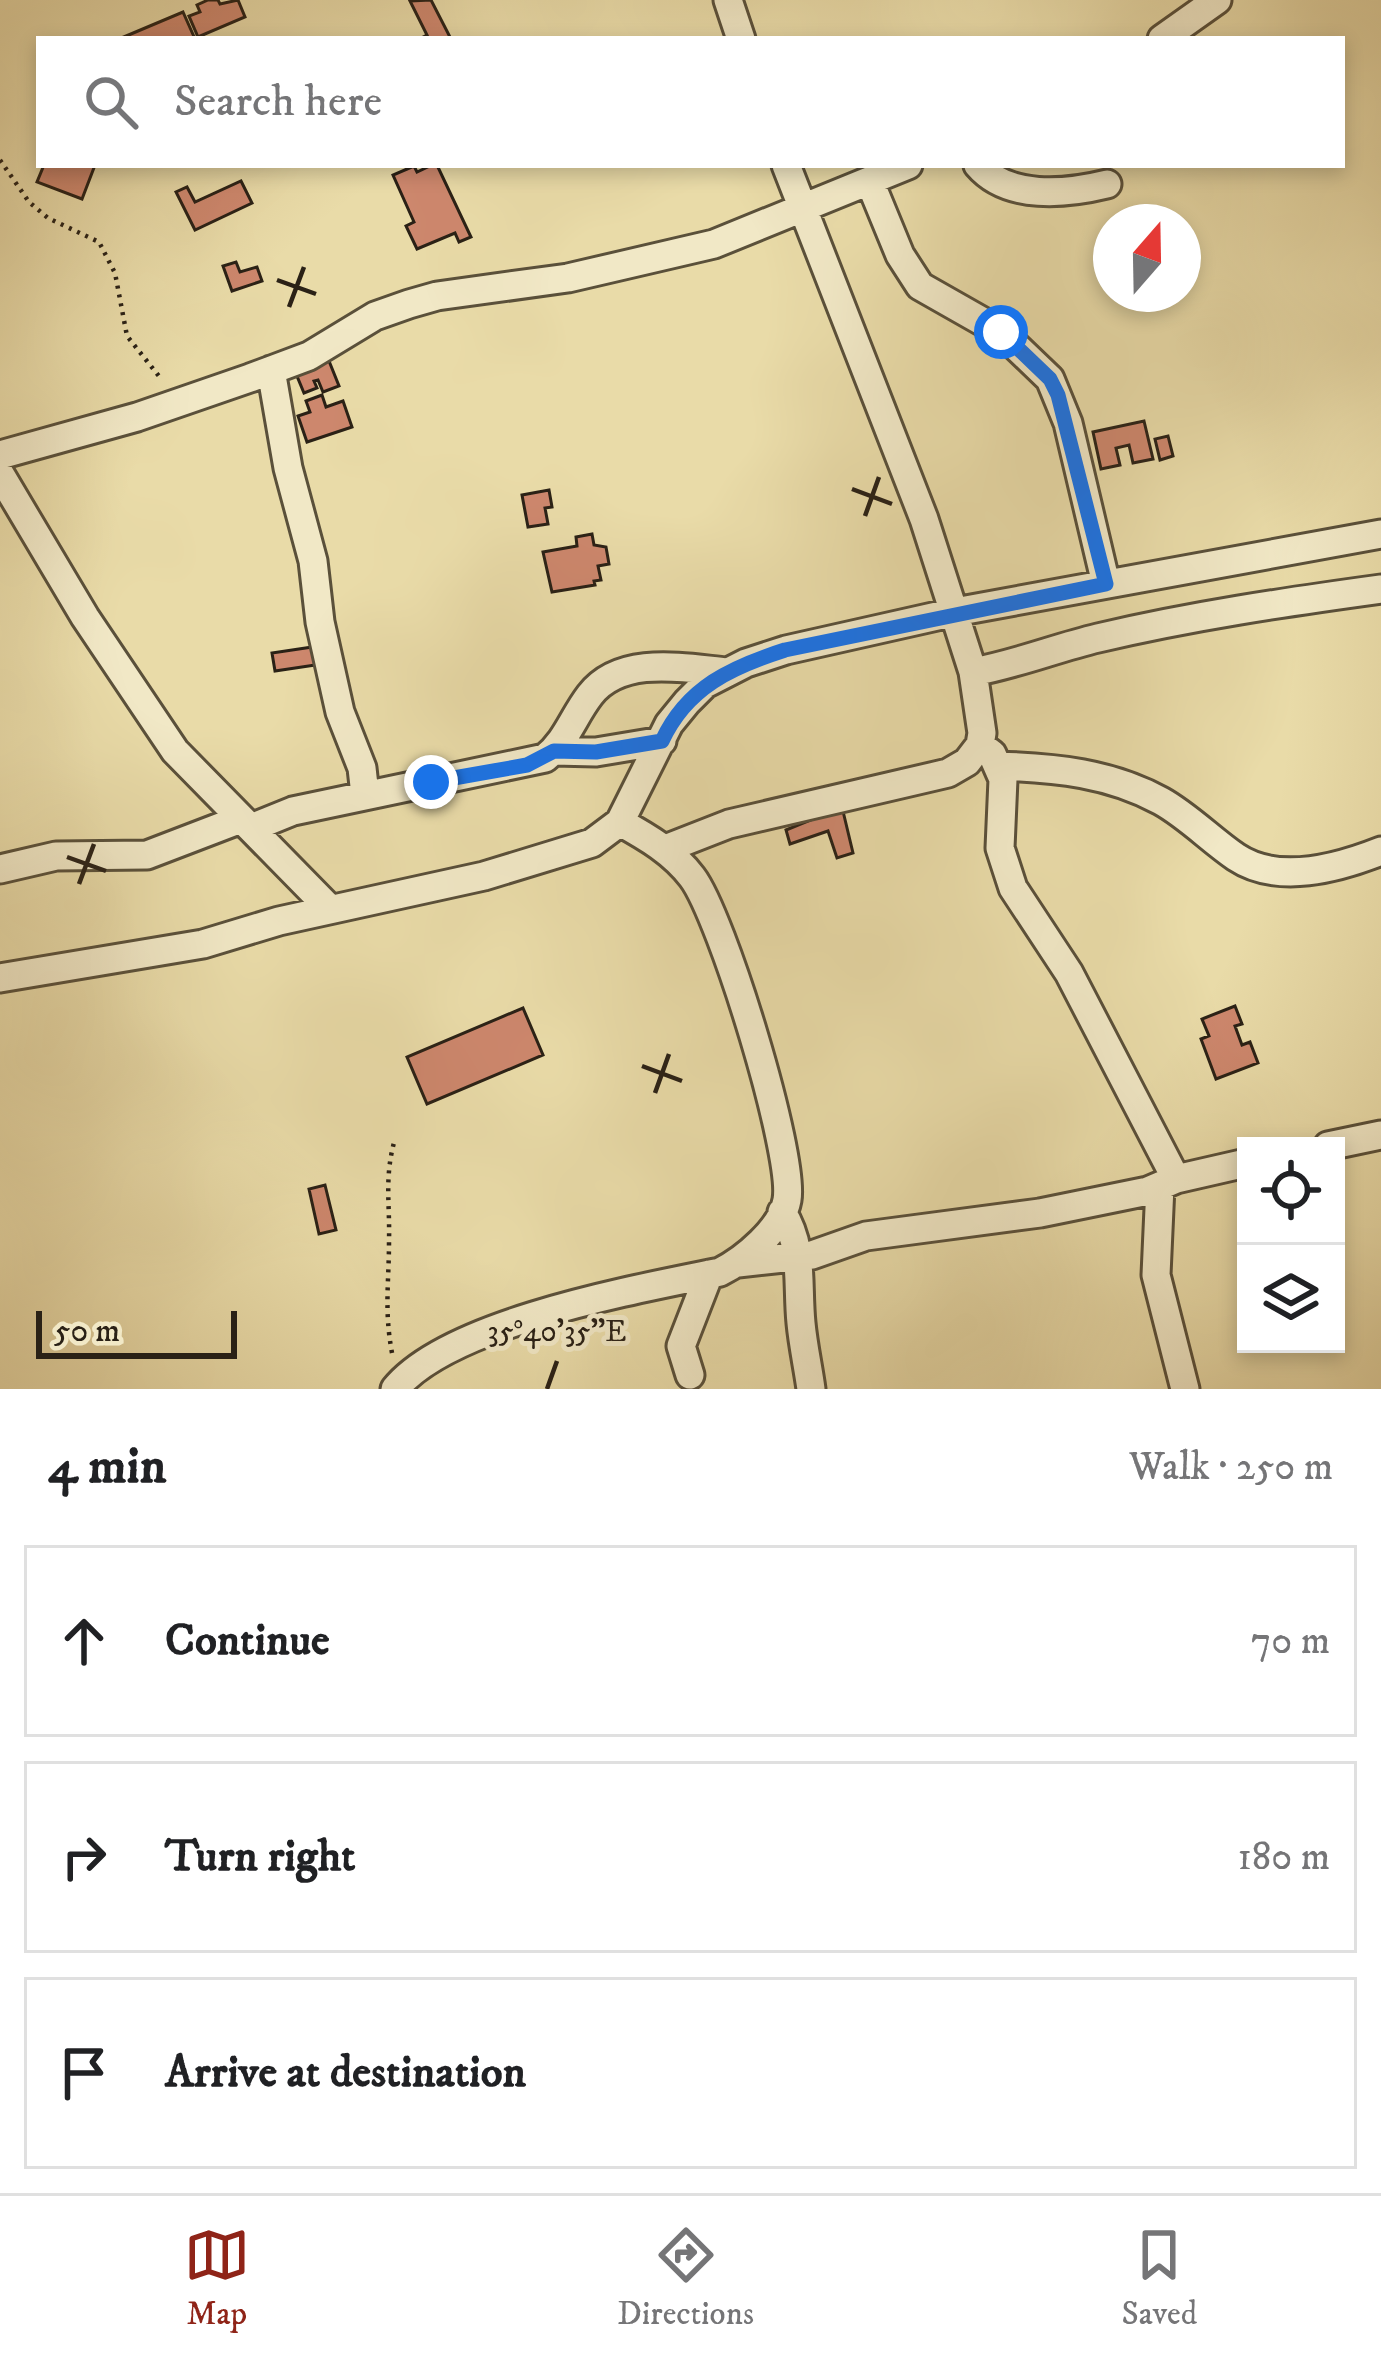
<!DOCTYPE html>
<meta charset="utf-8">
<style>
:root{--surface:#fff;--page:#f2f2f2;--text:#202124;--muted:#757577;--line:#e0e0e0;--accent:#8f2418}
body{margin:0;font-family:"IM FELL DW Pica",serif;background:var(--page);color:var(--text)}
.controls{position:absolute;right:36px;bottom:36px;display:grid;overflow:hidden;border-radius:0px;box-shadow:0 6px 18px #0003}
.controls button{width:108px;height:108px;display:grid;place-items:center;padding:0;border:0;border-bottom:3px solid var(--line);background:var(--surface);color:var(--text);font:60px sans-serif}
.compass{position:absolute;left:1093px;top:204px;width:108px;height:108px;border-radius:50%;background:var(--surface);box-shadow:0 6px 18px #0003;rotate:20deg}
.scale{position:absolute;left:36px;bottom:30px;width:201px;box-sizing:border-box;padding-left:12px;border:6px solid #2a2116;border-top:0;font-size:33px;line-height:42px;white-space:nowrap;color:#2a2116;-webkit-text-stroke:9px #f1e8c6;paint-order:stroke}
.stop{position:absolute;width:36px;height:36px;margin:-27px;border:9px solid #1a73e8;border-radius:50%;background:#fff}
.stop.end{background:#1a73e8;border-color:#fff;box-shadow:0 3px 12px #0008}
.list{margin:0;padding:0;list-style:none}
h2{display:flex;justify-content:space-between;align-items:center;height:156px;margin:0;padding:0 48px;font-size:51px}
h2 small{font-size:39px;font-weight:400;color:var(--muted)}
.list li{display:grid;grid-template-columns:78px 1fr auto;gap:36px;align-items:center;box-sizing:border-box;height:192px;margin:0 24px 24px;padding:0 24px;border:3px solid var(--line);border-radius:0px}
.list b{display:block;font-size:45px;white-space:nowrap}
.list em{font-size:39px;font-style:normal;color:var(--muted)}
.icon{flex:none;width:66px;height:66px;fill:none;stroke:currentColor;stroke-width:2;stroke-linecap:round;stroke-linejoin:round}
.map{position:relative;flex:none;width:1381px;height:1389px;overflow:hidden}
.search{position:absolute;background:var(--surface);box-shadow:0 6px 18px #0003;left:36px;right:36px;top:36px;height:132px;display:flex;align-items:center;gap:30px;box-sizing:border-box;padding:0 42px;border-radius:0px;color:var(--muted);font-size:45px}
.sheet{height:804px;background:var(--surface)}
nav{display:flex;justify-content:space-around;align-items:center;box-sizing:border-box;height:168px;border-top:3px solid var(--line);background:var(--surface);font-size:33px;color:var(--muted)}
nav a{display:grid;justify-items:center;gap:6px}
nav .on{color:var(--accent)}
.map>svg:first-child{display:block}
.building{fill:#cd876d;stroke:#2a2116;stroke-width:3}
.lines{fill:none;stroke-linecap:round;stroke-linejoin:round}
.minor-casing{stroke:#5a503a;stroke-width:33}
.path{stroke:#2a2116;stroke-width:4.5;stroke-dasharray:3 6;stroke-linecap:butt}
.minor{stroke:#f1e8c6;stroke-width:27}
.route{stroke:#1a73e8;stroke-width:15}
.ticks{fill:none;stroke:#2a2116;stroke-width:4.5}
.ticks-label{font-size:30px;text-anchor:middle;fill:#2a2116;stroke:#f1e8c6;stroke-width:10;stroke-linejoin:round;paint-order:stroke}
</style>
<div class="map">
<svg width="1381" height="1389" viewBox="0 0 1381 1389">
<rect width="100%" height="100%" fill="#e9dba8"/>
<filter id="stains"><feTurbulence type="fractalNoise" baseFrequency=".00167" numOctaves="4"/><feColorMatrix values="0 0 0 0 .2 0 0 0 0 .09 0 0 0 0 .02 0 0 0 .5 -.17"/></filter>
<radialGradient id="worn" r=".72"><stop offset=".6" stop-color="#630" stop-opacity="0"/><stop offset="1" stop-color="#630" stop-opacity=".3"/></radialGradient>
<path class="building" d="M208,0H218L220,4L238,0L245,17L198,37L189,16L200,12L197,5Z
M431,0L451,39H419L427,35L410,1Z
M183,12L195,39H119Z
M44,165H95L82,199L37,182Z
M432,165H437L471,237L459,242L455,233L417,249L406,226L414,222L393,175L414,166L417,172Z
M241,181L252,203L195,230L176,192L187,187L195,202Z
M236,262L240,272L257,267L262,281L232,291L223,266Z
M325,351L339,386L323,392L318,380L314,381L317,388L304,393L292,364Z
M322,395L326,407L343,401L352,427L307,442L298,416L310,412L306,401Z
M1144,421L1153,459L1133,463L1129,445L1116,448L1120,465L1101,469L1093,432Z
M1168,436L1173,456L1160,460L1155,439Z
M549,490L552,507L545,508L548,524L528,527L522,495Z
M592,534L594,545L606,547L609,564L598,566L601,580L594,581L595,585L552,592L543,552L577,546L576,537Z
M319,646L322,664L275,671L272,653Z
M842,807L853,853L837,858L828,831L790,844L786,830Z
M1235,1006L1242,1024L1235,1026L1242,1045L1250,1042L1258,1063L1216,1079L1201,1039L1209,1036L1202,1019Z
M523,1008L543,1055L427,1104L407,1057Z
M325,1185L336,1230L319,1234L309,1189Z"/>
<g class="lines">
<defs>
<path id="minor" d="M728,0L741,39
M1162,39L1217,0
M978,165C1008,200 1066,194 1107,184
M870,182L900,255L920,286L1001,332L1050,379L1068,423L1106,584
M271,370L288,468L313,561L320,622L340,712L362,768L365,795
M0,455L137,417L250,378L309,356L375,316L409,304L437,296L568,278L714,244L908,165
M0,474L85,617L175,751L330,909
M973,672C1017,664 1056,648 1098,638C1191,616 1286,602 1381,589
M980,745L992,754L1003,779L1000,848L1013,888L1069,973L1176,1179
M554,751L596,752L662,741
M998,766C1056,768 1110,773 1161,801C1188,816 1211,840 1236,857C1278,885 1338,868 1381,851
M251,828L293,811L545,758C567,740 573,717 590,695C621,655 684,668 727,672
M665,849L729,824L948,773L967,762L980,745L982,733L973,672L924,519L786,165
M0,869L56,856L147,855L241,819
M0,978L203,944L279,921L484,876L592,843L620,822L669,724L687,702L705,684L746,663L786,650L955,612L1381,534
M1328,1146L1381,1135
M1160,1186L1156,1275L1185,1389
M782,1212C804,1247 797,1283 801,1323C803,1345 808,1367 811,1389
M738,1263L812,1255L866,1236L1040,1213L1148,1191L1176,1179L1246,1163
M690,1375L681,1346L709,1274
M395,1389C448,1323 637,1289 720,1272C744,1260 782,1229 787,1200C795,1154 722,916 692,877C673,852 647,837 620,822"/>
</defs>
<use href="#minor" class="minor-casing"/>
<path class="path" d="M0,160L29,202L48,218L99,242L115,273L127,336L162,380
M392,1353C384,1310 389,1283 389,1241C390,1203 384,1177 395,1139"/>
<use href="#minor" class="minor"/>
</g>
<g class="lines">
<path class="route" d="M431,782L527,765L554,751L596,752L662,741C687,687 732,667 785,650L1106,584L1058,395L1050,379L1001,332"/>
</g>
<path class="ticks" d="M277,280L316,294M289,307L304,267M852,489L892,504M865,516L879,477M67,857L106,871M79,884L94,844M642,1066L682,1081M655,1093L669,1054M547,1389L557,1361"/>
<g class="ticks-label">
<text x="557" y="1341">35°40'35"E</text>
</g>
<rect width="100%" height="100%" filter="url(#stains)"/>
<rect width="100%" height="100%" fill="url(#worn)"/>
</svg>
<div class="controls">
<button><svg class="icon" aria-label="locate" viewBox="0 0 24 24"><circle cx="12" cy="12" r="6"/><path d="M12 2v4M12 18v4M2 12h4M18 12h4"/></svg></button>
<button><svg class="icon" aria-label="layers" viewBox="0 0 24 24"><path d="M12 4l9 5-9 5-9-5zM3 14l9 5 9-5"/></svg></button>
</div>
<svg class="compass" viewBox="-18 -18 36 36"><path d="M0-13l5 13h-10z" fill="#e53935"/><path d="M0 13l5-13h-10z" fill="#757577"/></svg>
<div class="scale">50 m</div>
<div class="stop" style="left:1001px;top:332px"></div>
<div class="stop end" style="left:431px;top:782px"></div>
<div class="search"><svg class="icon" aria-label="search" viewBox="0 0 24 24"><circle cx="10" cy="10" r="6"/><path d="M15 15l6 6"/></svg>Search here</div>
</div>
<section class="sheet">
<h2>4 min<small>Walk · 250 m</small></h2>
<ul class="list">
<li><svg class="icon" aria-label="ahead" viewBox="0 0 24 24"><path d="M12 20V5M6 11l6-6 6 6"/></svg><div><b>Continue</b></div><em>70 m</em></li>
<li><svg class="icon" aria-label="right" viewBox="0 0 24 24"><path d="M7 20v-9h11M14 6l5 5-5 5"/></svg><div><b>Turn right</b></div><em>180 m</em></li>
<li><svg class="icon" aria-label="arrive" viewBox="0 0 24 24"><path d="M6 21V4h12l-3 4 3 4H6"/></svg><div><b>Arrive at destination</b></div></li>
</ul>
</section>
<nav>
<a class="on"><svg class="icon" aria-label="map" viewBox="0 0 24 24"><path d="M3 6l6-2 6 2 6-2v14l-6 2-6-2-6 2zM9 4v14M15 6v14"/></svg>Map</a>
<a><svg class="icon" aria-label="directions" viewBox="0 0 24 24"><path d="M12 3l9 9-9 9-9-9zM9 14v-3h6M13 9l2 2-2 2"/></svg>Directions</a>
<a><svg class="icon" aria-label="saved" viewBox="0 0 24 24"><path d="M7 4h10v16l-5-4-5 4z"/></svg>Saved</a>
</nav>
